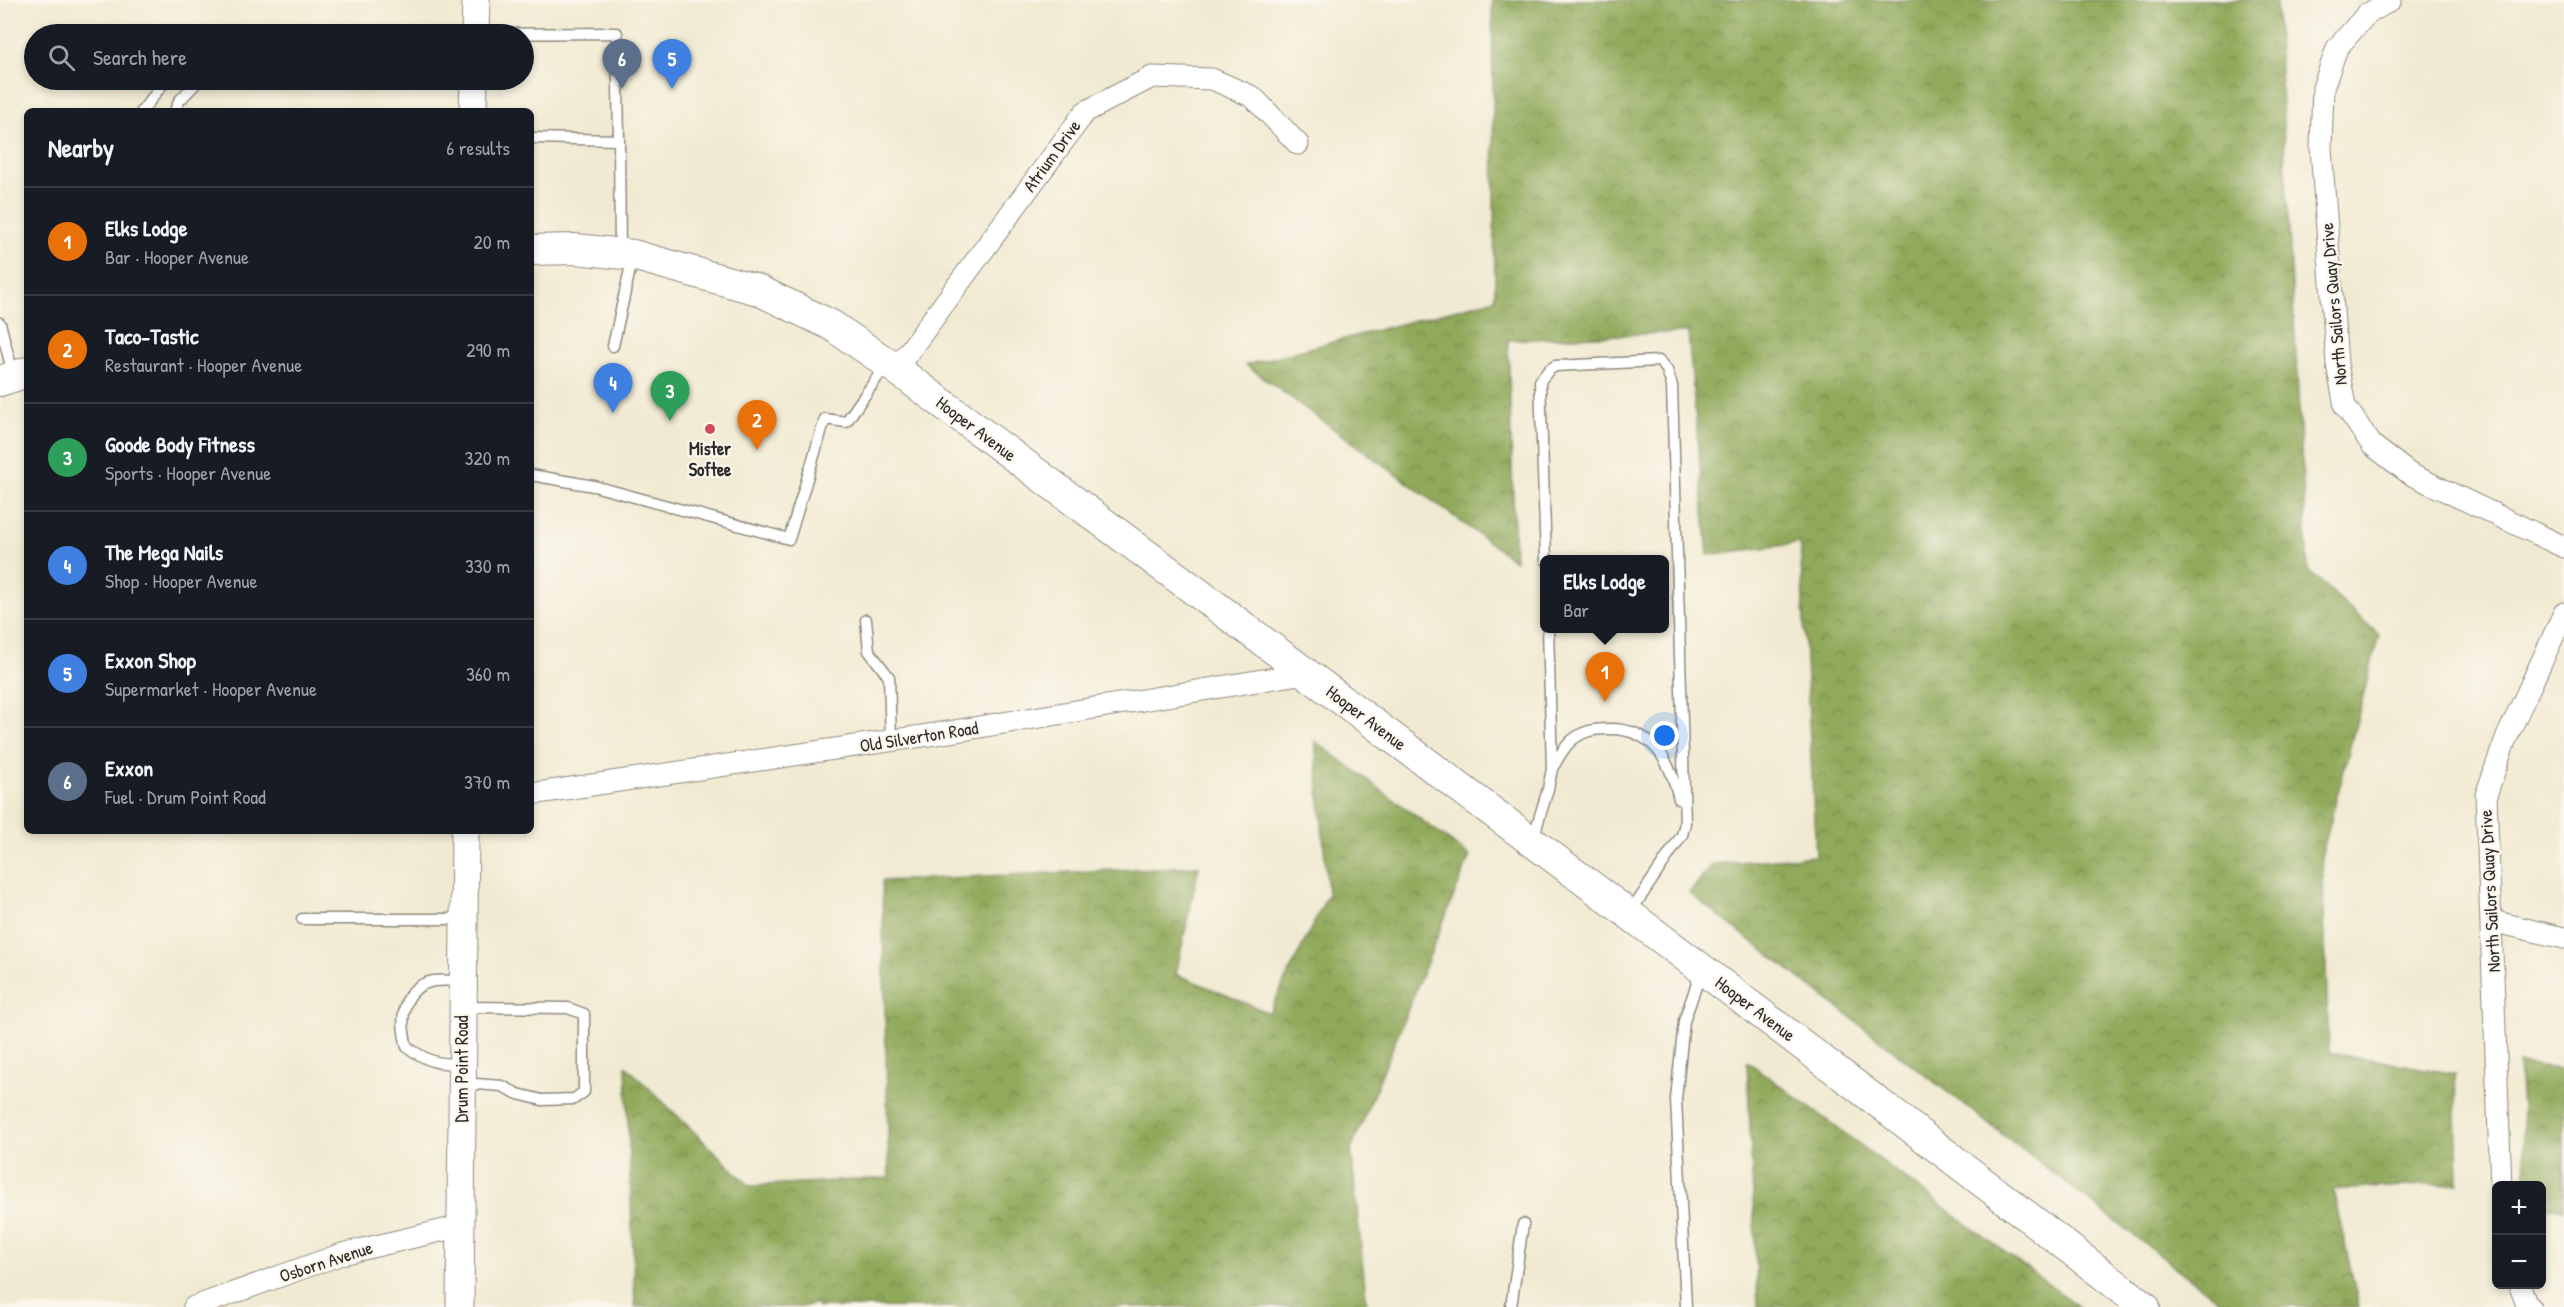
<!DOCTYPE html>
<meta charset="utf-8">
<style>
:root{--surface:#171b24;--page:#242831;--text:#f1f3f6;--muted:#9ea1a6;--line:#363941;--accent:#1a73e8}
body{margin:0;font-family:"Patrick Hand",sans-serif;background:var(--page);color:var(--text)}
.controls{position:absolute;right:18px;bottom:18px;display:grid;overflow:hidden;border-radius:9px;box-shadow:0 3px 9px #0003}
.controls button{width:54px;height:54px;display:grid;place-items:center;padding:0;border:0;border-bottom:2px solid var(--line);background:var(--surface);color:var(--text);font:30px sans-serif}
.you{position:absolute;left:1665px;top:736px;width:21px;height:21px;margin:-15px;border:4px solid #fff;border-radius:50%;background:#1a73e8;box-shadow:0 0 0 9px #1a73e833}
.badge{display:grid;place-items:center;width:39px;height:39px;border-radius:50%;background:var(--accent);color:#fff;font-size:20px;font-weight:700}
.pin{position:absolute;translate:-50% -50px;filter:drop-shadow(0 2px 3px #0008)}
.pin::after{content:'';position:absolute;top:32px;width:21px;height:18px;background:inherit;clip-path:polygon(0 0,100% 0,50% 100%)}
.popup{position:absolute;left:1540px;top:555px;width:129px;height:78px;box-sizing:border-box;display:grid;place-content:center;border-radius:9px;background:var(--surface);filter:drop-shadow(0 2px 4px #0005);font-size:20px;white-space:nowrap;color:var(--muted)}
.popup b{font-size:22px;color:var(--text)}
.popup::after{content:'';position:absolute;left:50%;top:100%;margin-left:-12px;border:12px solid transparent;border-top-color:var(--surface)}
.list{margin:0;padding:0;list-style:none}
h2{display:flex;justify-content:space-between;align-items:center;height:78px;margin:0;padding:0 24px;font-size:26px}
h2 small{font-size:20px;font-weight:400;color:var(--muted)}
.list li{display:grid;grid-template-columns:39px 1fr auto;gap:18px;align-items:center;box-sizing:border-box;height:108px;padding:0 24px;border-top:2px solid var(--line)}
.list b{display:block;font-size:22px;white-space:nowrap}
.list p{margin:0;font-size:20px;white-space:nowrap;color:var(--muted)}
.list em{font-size:20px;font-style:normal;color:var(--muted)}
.icon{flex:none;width:33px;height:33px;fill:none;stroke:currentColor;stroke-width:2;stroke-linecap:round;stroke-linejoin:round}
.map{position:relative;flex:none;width:2564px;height:1307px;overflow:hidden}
.search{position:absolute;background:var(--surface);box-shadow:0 3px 9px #0003;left:24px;top:24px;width:510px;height:66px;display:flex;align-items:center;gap:15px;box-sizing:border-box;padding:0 21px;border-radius:33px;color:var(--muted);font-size:22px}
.panel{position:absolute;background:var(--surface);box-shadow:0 3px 9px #0003;left:24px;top:108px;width:510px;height:726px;border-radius:9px}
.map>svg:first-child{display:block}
.forest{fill:url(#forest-crowns);stroke:#5e6a42;stroke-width:1.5}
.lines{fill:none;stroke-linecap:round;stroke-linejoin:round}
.service-casing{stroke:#8e8a7e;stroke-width:13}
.minor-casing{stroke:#8e8a7e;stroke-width:23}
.tertiary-casing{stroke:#8e8a7e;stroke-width:29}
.secondary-casing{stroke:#8e8a7e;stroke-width:32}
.service{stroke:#fff;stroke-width:10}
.minor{stroke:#fff;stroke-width:21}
.tertiary{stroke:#fff;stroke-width:27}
.secondary{stroke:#fff;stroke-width:30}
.poi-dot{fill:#d1495b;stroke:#fbf7ec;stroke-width:2}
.labels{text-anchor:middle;stroke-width:4.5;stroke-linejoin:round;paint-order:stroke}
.street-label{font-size:18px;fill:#2b2b2b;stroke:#fbf7ec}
.poi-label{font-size:18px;font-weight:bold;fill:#2b2b2b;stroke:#fbf7ec}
</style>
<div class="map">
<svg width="2564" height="1307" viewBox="0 0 2564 1307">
<defs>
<pattern id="forest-crowns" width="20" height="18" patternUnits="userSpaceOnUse" patternTransform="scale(1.5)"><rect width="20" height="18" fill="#90a95a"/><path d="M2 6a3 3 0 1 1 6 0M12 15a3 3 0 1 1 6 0" fill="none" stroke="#768a4b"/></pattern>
</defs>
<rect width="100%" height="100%" fill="#fbf7ec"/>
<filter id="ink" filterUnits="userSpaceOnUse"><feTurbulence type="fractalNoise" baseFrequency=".0167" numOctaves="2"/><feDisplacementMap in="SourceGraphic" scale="12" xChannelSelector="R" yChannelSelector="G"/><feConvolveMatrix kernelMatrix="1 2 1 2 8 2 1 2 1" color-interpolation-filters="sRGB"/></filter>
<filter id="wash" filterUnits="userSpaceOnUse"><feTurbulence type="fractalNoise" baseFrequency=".008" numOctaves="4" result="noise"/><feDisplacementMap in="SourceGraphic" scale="24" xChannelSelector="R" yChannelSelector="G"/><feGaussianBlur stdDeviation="1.35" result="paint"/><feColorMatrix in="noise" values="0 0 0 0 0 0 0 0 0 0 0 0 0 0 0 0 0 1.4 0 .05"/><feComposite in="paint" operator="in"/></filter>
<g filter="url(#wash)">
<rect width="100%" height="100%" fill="#f1ead2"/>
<path class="forest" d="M1492,0H2276L2308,570L2379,635L2322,854L2329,1052L2455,1074L2458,1183L2333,1190L2359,1307H2227L1689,893L1713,864L1816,856L1800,543L1708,555L1688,332L1508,340L1515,561L1246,365L1495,299Z
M1315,741L1470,856L1351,1150L1367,1307H817V1303L801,1307H635L626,1066L750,1186L889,1178L882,881L1199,866L1176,974L1269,1013L1328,894Z
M1747,1061L2079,1307H1758Z
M2519,1064L2564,1070V1210L2542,1206V1186L2527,1185Z"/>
</g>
<g filter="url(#ink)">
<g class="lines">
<defs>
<path id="service" d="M475,34L617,33L619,140L531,138
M142,111L166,80
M175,111L179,101L199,80
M619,140L620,251
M0,323L13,374
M613,346L633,256
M531,475L594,486L789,539L825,419L846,422L886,365
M1546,560L1540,381L1549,370L1555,366L1659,361L1667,370L1672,386L1685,823L1682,835L1630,913
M866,620L869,651L889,677L891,741
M1552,769C1557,760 1563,749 1570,742C1582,731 1593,729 1608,729C1653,728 1670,760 1679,799
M1533,839L1548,789L1552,769L1548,628
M302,919H464
M462,1064C436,1064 429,1062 407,1047C400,1021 400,987 434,981C443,980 454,981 463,981
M462,1083L502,1086L518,1094L542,1100L574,1099L584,1092V1014L568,1008L463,1007
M1511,1307L1523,1224
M1686,1307L1676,1099L1684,1021L1701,972"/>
<path id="minor" d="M2391,0L2366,15L2337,48L2323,88L2321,148L2337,364L2345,406L2372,445L2410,474L2564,547
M896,369L1085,112L1152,77L1212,79L1253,97L1298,144
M531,794L949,732L1305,673
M2492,921L2564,938
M2501,1186L2486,795L2505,741L2564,613
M2519,1284L2526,1302L2530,1307
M194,1307L342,1254L461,1226"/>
<path id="tertiary" d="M475,34L476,0
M473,111L474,80
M460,1307L465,831"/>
<path id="secondary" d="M531,250L576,249L633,255L758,290L831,325L896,369C1314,679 1733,988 2145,1307
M0,381L27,372"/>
</defs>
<use href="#service" class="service-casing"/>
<use href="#minor" class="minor-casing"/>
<use href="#tertiary" class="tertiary-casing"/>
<use href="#secondary" class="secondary-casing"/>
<use href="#service" class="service"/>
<use href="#minor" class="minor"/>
<use href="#tertiary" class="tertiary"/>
<use href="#secondary" class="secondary"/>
</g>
</g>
<circle class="poi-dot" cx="710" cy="429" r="6"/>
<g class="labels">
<g class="street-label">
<text transform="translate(1052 156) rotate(-54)" y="6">Atrium Drive</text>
<text transform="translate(2334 304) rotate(-95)" y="6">North Sailors Quay Drive</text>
<text transform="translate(976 429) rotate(37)" y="6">Hooper Avenue</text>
<text transform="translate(1366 718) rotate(37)" y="6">Hooper Avenue</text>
<text transform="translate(919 737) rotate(-9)" y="6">Old Silverton Road</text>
<text transform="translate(2490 891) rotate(-93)" y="6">North Sailors Quay Drive</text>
<text transform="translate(1755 1009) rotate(37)" y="6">Hooper Avenue</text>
<text transform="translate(462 1069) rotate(-90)" y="6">Drum Point Road</text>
<text transform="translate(326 1262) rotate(-18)" y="6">Osborn Avenue</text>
</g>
<g class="poi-label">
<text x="710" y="455">Mister<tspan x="710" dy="21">Softee</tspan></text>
</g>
</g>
</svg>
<div class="controls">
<button>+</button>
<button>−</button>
</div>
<div class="you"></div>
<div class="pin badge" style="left:1605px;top:702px;background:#e8710a">1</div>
<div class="popup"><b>Elks Lodge</b>Bar</div>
<div class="pin badge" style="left:757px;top:450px;background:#e8710a">2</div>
<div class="pin badge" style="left:670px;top:421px;background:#2e9e5b">3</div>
<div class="pin badge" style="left:613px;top:413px;background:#3f7fe0">4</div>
<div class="pin badge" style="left:672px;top:89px;background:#3f7fe0">5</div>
<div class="pin badge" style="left:622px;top:89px;background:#5c6f8a">6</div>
<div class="search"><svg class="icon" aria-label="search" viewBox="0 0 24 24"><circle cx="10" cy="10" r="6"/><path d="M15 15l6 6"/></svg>Search here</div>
<section class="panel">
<h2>Nearby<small>6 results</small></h2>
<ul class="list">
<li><span class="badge" style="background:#e8710a">1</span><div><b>Elks Lodge</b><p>Bar · Hooper Avenue</p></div><em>20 m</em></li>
<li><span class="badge" style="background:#e8710a">2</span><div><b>Taco-Tastic</b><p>Restaurant · Hooper Avenue</p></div><em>290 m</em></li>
<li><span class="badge" style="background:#2e9e5b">3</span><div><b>Goode Body Fitness</b><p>Sports · Hooper Avenue</p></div><em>320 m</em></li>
<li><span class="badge" style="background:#3f7fe0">4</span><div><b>The Mega Nails</b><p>Shop · Hooper Avenue</p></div><em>330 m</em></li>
<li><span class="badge" style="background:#3f7fe0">5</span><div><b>Exxon Shop</b><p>Supermarket · Hooper Avenue</p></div><em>360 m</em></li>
<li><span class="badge" style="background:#5c6f8a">6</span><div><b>Exxon</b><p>Fuel · Drum Point Road</p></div><em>370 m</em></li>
</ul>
</section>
</div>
